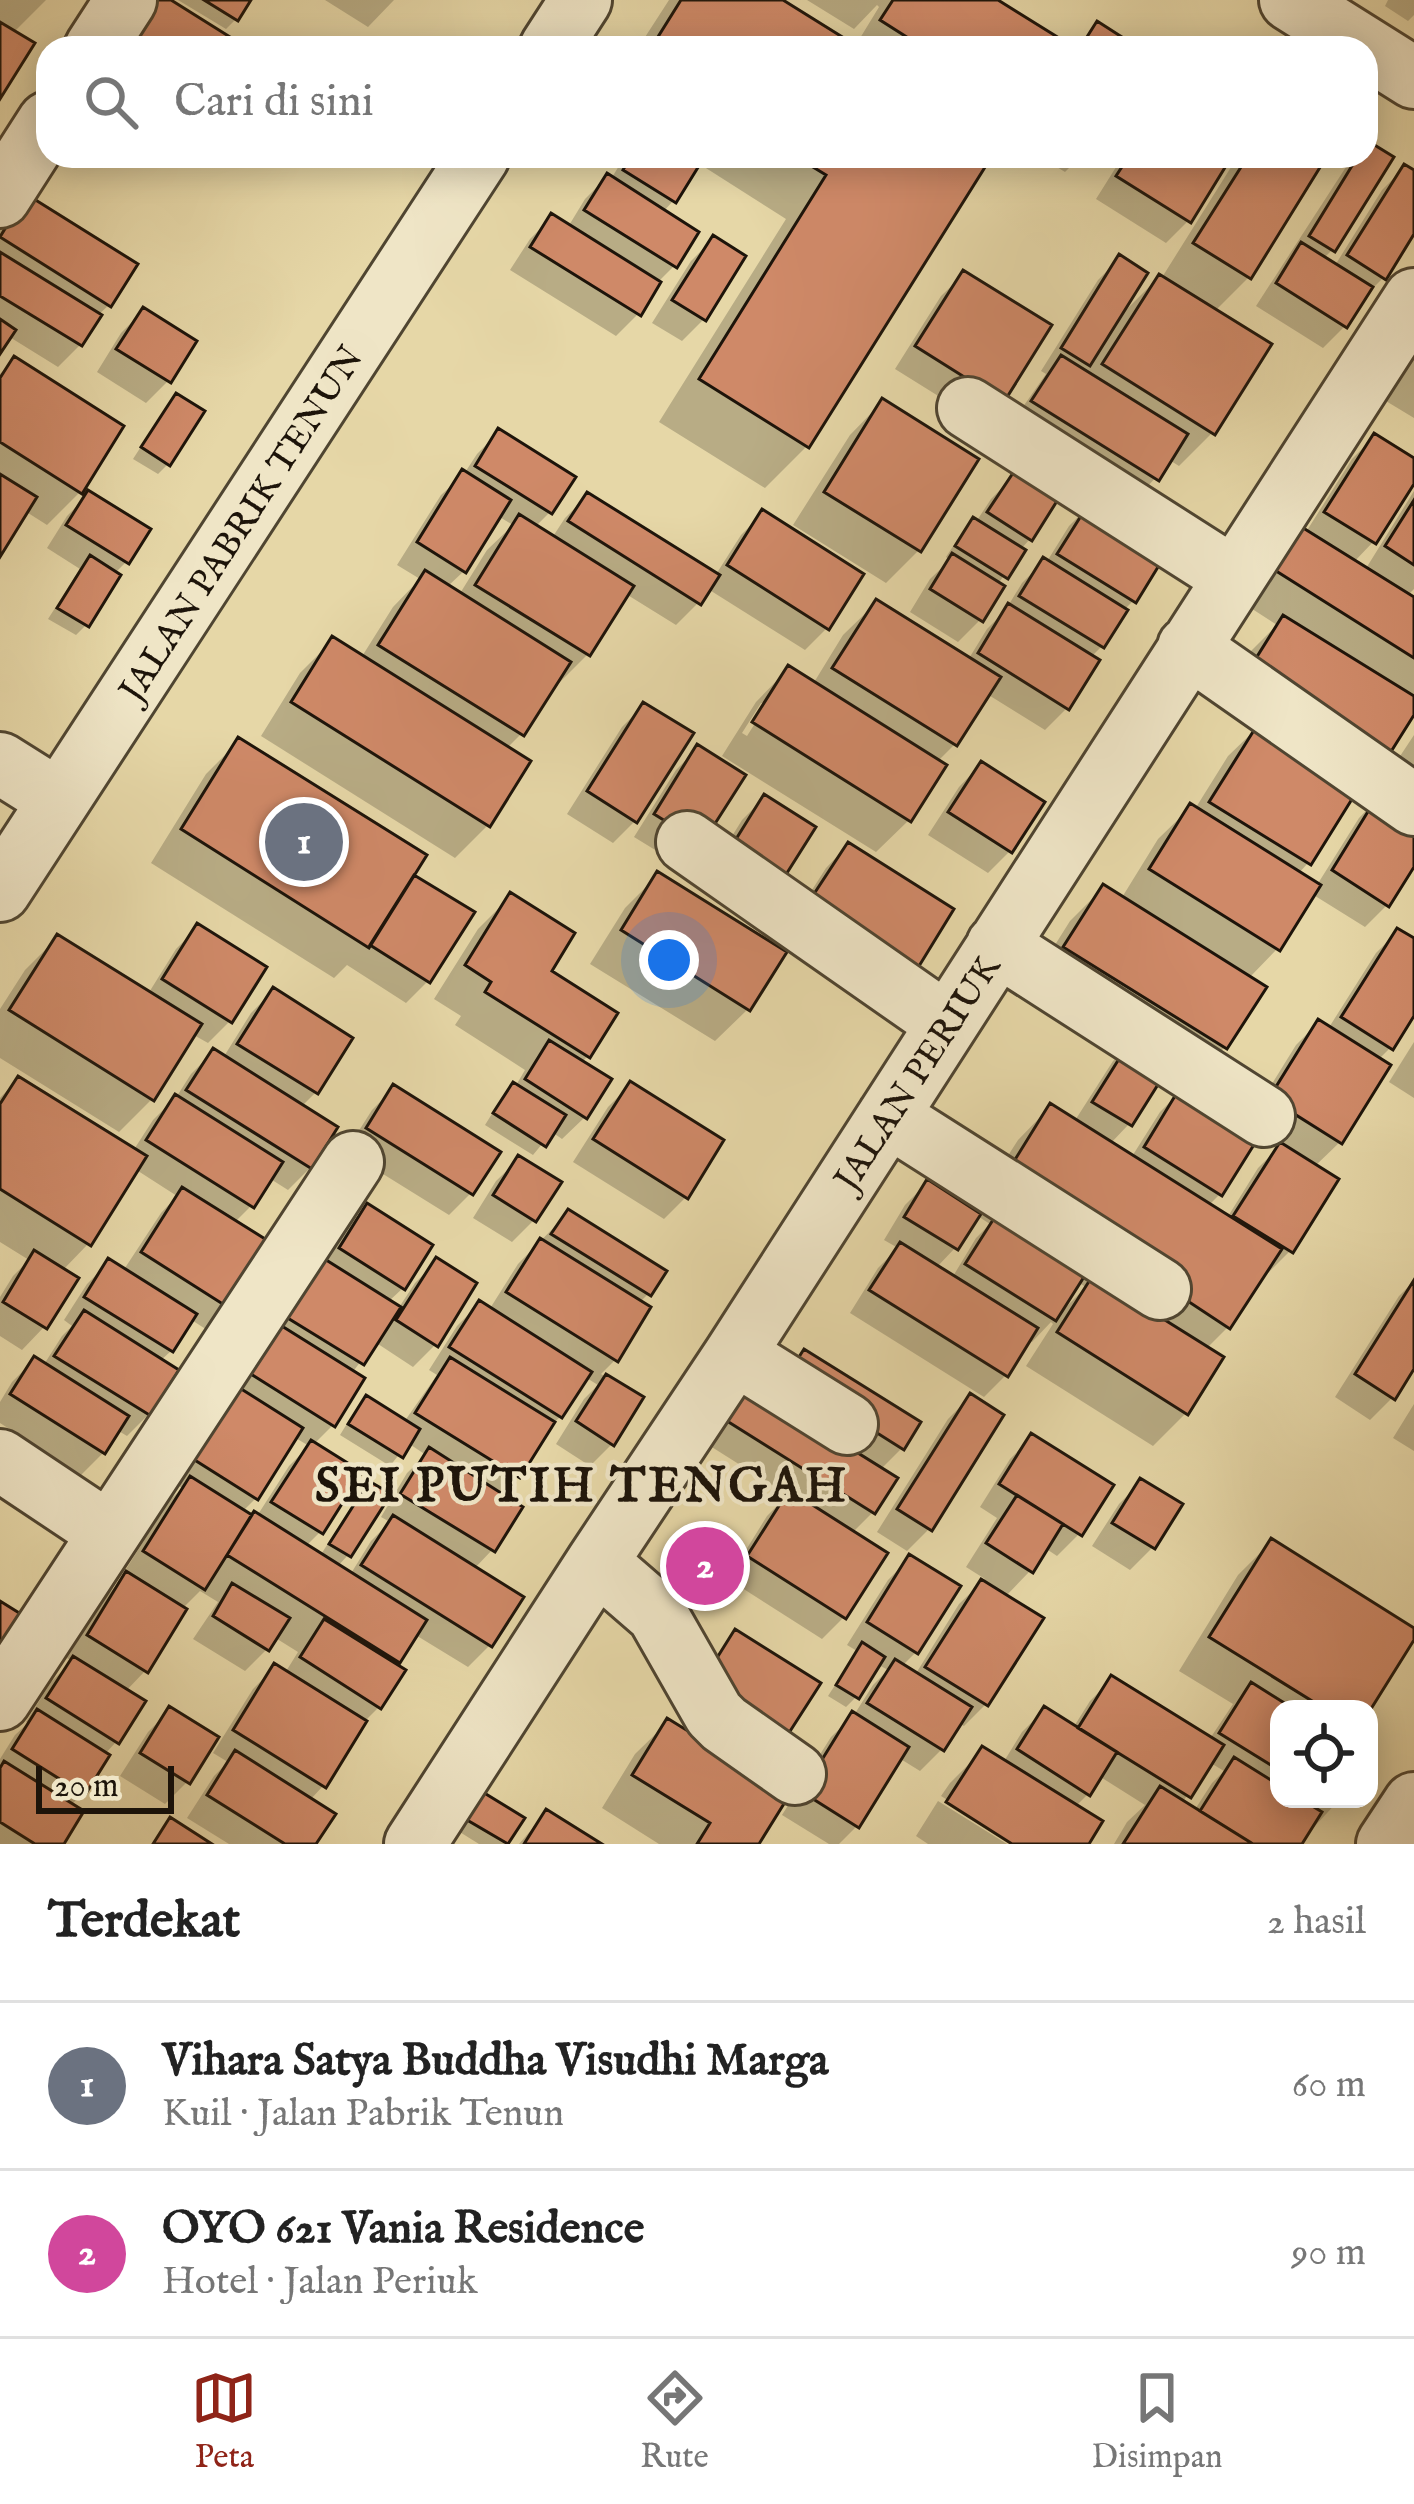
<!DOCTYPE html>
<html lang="id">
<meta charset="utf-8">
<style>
:root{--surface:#fff;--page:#f2f2f2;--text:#222;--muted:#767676;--line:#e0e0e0;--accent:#8f2418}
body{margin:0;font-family:"IM FELL English",serif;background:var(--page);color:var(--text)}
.controls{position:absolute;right:36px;bottom:36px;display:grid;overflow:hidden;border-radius:24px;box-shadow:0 6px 30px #0003}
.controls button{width:108px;height:108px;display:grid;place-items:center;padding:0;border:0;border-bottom:3px solid var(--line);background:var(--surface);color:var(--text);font:60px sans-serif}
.scale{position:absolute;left:36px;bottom:30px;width:138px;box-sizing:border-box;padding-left:12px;border:6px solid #1d140a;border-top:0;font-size:33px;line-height:42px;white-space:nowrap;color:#1d140a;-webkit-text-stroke:9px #efe5c6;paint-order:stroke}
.you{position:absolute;left:669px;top:960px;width:42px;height:42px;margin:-30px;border:9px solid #fff;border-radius:50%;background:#1a73e8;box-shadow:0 0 0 18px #1a73e833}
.badge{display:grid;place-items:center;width:78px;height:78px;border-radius:50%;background:var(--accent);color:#fff;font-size:39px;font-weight:700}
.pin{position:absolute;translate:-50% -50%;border:6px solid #fff;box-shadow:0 3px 12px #0006}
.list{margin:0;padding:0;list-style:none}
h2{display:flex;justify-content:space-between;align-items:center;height:156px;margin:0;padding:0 48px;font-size:51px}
h2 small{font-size:39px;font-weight:400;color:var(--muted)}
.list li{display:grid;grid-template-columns:78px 1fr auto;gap:36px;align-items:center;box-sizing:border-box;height:168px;padding:0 48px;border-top:3px solid var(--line)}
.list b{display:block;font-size:45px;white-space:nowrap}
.list p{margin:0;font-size:39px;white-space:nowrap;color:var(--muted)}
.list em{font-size:39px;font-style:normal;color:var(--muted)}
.icon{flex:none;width:66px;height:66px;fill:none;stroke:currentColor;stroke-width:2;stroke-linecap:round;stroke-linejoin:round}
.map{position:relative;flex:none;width:1414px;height:1844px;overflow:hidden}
.search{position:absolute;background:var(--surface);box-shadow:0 6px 30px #0003;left:36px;right:36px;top:36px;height:132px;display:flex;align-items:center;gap:30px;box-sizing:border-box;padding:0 42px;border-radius:36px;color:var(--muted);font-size:45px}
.sheet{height:492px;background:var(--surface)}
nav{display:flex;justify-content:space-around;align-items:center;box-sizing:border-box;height:168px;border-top:3px solid var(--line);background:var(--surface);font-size:33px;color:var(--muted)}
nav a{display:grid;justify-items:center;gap:6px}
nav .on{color:var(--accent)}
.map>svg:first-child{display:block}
.shadow{fill:#0003;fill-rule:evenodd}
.building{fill:#cf8968;stroke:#1d140a;stroke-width:3}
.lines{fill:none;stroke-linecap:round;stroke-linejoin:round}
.minor-casing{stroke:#4f4531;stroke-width:66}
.minor{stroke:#efe5c6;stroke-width:60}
.labels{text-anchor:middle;stroke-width:9;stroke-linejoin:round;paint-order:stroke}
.street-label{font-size:36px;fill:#1d140a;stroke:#efe5c6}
.district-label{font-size:48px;font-weight:bold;letter-spacing:3px;fill:#1d140a;stroke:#efe5c6}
</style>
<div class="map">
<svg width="1414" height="1844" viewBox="0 0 1414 1844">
<rect width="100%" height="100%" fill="#e6d7a7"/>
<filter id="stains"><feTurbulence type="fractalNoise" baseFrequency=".00167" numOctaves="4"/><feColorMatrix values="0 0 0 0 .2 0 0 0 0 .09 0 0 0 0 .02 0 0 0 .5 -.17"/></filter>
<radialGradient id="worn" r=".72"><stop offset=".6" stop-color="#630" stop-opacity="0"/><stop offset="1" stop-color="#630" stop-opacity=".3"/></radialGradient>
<path class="shadow" d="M0,0H46L13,33L0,93Z
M178,0H247L236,19L226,29Z
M325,0H394L368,27Z
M669,0H778L854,48L879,7L877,5L854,29L807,0H992L1049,48H638Z
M1388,0H1414V15L1408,21L1385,6Z
M1368,145L1389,158L1332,250L1323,259L1334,267L1382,190L1404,168L1414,174V229L1383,278L1361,300L1345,326L1323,348L1256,306L1346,167L1357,156H1366Z
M625,156H988L807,446L765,488L659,422L786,219L698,163L673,201L663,212L674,266L657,283L638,314L616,336L510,270L530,239L552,217L568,227L585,199L607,177L611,179Z
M1039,156H1081L1065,172Z
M1123,156H1228L1188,221L1166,243L1096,199Z
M1238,156H1324L1249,277L1214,312L1268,345L1212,433L1179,466L1171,461L1134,501L1011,424L1046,374L1041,371L1098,280L1120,258L1122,314L1159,277L1161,279Z
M4,220L109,305L98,315L80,345L58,367L8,336L0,349V227Z
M713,239L704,319L682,341L652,323L691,261Z
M964,274L980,422L895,369L941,296Z
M143,311L168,381L146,403L97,372L121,333Z
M1414,336V418L1376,395Z
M14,360L80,492L47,525L25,511L0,551V374Z
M176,397L168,464L158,474L133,459L166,408Z
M882,402L919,550L886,583L793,525L850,435Z
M499,432L550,512L535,527L552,538L565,518L587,496L715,576L741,535L763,513L827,628L805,650L708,589L698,603L676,625L626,594L587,655L555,687L552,686L521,734L506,749L488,825L455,858L261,736L300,673L333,640L361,658L393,607L420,579L397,565L441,495L464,474L477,454ZM498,516L513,525L487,550L459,595L447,587L464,571Z
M1374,437L1414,462V478L1373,542L1353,563L1365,570L1414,491V589L1407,596L1414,601V711L1357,783L1308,863L1298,874L1317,885L1359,818L1382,794L1377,791L1414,735V862L1387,905L1365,927L1312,894L1277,949L1248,979L1225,1047L1192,1080L1167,1064L1129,1124L1110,1144L1131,1158L1160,1112L1182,1090L1220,1194L1208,1206L1227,1218L1258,1168L1283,1143L1249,1121L1296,1045L1318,1023L1328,1029L1376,953L1398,931L1414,942V1011L1390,1048L1378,1060L1340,1142L1314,1167L1290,1251L1268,1273L1265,1271L1228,1327L1206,1349L1186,1413L1153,1446L1026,1366L1053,1324L1051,1322L1032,1342L1028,1339L1006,1375L984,1397L850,1313L878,1268L898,1248L884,1240L905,1205L927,1183L972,1212L1018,1140L1050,1107L1074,1122L1113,1061L1131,1042L1033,980L1070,921L1103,888L1121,899L1158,839L1191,807L1195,809L1228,756L1256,729L1217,705L1251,651L1277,625L1243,603L1306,532L1352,459ZM976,1215L990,1224L976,1238L952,1278L936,1268L955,1248ZM1077,1282L1086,1287L1063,1310Z
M1013,477L1030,539L1020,550L1022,551L997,585L980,620L958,642L910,612L930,579L950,560L946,557L963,531L974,521L976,522L991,499Z
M89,494L126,562L114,574L86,625L76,635L48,619L80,569L47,548L67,516Z
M1091,504L1133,601L1125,609L1102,646L1090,658L1067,708L1045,730L987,694L955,744L937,762L909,820L876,852L722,756L756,702L788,669L813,684L843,635L876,603L968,660L987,629L1005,611L1022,583L1044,561L1046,563L1069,526ZM761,703H768L747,736L742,733Z
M644,705L635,821L613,843L567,814L622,727Z
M239,741L404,886L428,981L406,1003L347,965L334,978L151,863L206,774Z
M698,748L678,864L634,837L676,770Z
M981,764L1010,851L988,873L928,835L959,787Z
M764,798L778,883L708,875L742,820Z
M848,845L950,910L789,926L826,868Z
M658,875L748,1009L715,1041L590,964L625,908Z
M511,896L588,1056L581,1063L585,1117L562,1139L552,1132L533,1155L485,1125L503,1096L515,1087L525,1070L455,1025L461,1016L434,999L478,929Z
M198,927L230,1021L208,1043L192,1034L152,1099L119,1132L0,1058V1009L25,970L58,937L148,994L176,949Z
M273,991L349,1039L315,1093L301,1107L310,1168L288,1190L269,1178L251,1206L234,1223L277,1250L215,1335L190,1319L171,1351L160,1361L149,1414L127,1436L117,1430L103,1453L81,1475L0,1423V1402L12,1382L34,1360L43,1366L62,1336L72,1326L64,1320L87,1284L109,1262L123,1271L161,1213L177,1196L135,1169L88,1244L62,1271L44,1327L22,1350L0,1336V1297L13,1276L29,1260L0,1242V1098L18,1079L133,1151L153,1120L177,1096L191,1074L213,1052L223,1058L251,1013Z
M1414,1042V1098L1389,1082Z
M630,1085L686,1197L664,1219L573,1162L608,1107Z
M394,1088L471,1193L449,1215L346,1151L372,1110Z
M519,1159L534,1220L512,1242L473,1218L496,1181Z
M367,1207L403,1288L388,1302L398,1309L415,1283L437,1261L435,1345L413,1367L375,1342L352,1373L333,1425L313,1445L320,1532L305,1547L320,1556L359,1495L370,1485L348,1555L337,1567L350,1575L371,1541L390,1522L381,1517L407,1473L426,1455L408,1443L390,1466L340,1435L356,1409L366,1398L404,1422L437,1375L429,1370L457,1326L479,1304L489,1310L518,1264L568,1213L648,1294L639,1303L615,1360L601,1374L640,1398L612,1444L590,1466L556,1444L584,1399L598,1385L585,1377L560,1417L546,1430L517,1476L499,1495L519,1508L492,1550L474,1569L490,1645L468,1667L414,1634L393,1665L379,1707L362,1724L323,1786L309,1801L313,1844H229L187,1818L214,1776L228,1762L213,1753L253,1689L275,1667L285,1673L298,1652L274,1637L267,1649L245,1671L193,1639L218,1602L200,1591L182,1609L145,1671L125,1692L141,1702L116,1742L104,1755L83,1793L70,1806L60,1844H0V1759L15,1735L28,1723L26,1722L51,1682L72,1661L67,1658L105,1597L126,1576L123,1574L168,1502L182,1488L162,1475L325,1263L345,1229ZM294,1437L309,1446L289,1466L257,1516L252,1518L242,1512L256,1498Z
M1414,1281V1363L1392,1398L1370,1420L1335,1397L1399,1296Z
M782,1374L902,1448L880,1470L873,1512L852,1533L844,1617L822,1639L728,1579L767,1516L788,1495L707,1444L727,1411Z
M970,1397L929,1529L907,1551L877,1532L948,1419Z
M1414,1404V1451L1393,1438Z
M1032,1437L1079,1534L1057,1556L1045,1548L1030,1571L1005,1597L986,1704L964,1726L958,1723L942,1749L920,1771L899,1758L857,1826L839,1844H829L782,1815L831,1737L854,1715L873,1685L888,1670L877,1664L856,1697L846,1707L828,1696L857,1651L847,1645L888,1580L910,1558L916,1652L901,1667L915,1675L959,1604L985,1579L966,1567L997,1518L980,1507L1010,1459Z
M1141,1482L1179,1505L1152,1548L1130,1570L1092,1546L1119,1504Z
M1271,1542L1414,1631L1367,1709H1279V1799H1340L1314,1827L1310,1825L1298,1844H1114L1127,1822L1145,1805L1099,1776L1088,1794L1075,1807L1085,1844H1018L941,1796L950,1783L983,1750L1003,1763L1022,1732L1044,1710L1073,1728L1090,1701L1112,1679L1209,1740L1233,1704L1179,1671L1238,1575ZM1209,1762L1224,1771L1212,1783L1194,1811L1182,1803Z
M170,1710L187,1782L165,1804L120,1776L148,1732Z
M668,1722L756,1844H659L602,1808L635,1754Z
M458,1797L521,1819L504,1844H479L442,1821Z
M938,1801L1007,1844H928L916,1836Z
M546,1813L596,1844H519Z"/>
<path class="building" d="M150,0H171L246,47L126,48Z
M204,0H251L238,21Z
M681,0H783L860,48H651Z
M893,0H998L1059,38L1053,48H924L880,20Z
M1097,21L1139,48H1080Z
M0,22L35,43L0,99Z
M1368,141L1394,157L1335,252L1309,236L1358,156H1366Z
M631,156H705L676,203L623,170Z
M795,156H992L809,448L699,379L826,175Z
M1129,156H1232L1191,223L1116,176Z
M1248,156H1327L1251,279L1193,243Z
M1404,164L1414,170V234L1386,280L1347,255Z
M607,173L699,232L677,268L584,210Z
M26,194L138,264L111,307L0,237Z
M551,213L661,282L641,316L530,247Z
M713,235L746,256L706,321L672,300Z
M1301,242L1373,287L1347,328L1276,283Z
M0,252L102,315L82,346L0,296Z
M1119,254L1148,273L1090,366L1061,348Z
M963,270L1052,325L1004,402L915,346Z
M1159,274L1272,344L1215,435L1102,364Z
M143,307L197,341L171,383L116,349Z
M0,319L16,330L0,354Z
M1061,355L1188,434L1159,481L1031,401Z
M14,356L124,426L82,494L0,442V378Z
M176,393L205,411L170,466L141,447Z
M882,398L979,459L921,552L824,492Z
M498,428L576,477L552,514L475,466Z
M1374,433L1414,458V484L1376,544L1324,512Z
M462,469L511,500L466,573L417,542Z
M1013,473L1057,501L1032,541L987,512Z
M0,474L37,497L0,557Z
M88,490L151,529L129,564L66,525Z
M587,492L720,575L701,605L568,521Z
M1091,500L1169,549L1136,603L1057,554Z
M1414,500V565L1385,546Z
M762,509L864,574L829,630L727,565Z
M519,514L634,586L590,656L475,585Z
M973,517L1026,550L1008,579L955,546Z
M1300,526L1414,597V658L1273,569Z
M952,553L1005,586L983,622L930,589Z
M90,555L121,575L89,627L57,608Z
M1043,557L1128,610L1104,648L1019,596Z
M425,570L571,662L524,736L378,645Z
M876,599L1001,677L957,746L832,668Z
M1008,603L1100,660L1069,710L978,653Z
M1283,615L1414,696V715L1387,758L1248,671Z
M332,636L531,761L490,827L291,702Z
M788,665L947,765L911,822L752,722Z
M643,702L694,733L637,823L587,791Z
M1261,719L1362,783L1311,865L1209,802Z
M238,737L427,855L369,948L181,829Z
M697,744L746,775L702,844L654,814Z
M981,761L1045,802L1012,853L948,812Z
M1380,792L1414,813V867L1389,907L1332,870Z
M764,794L816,827L780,884L728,852Z
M1190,803L1321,885L1280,951L1149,869Z
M848,842L954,909L916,971L808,903Z
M657,871L787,952L750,1011L621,930Z
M414,875L475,912L430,983L370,945Z
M1103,884L1267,987L1227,1049L1063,947Z
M510,892L575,933L552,971L618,1013L590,1058L485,992L491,982L465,965Z
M197,923L267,967L232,1023L162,979Z
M1397,928L1414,938V1016L1393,1050L1341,1017Z
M57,934L202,1024L154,1101L9,1010Z
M273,987L353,1038L318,1094L237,1044Z
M1318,1019L1391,1065L1342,1144L1269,1098Z
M1134,1035L1174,1059L1132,1126L1092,1102Z
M549,1040L612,1079L587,1119L525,1079Z
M213,1048L338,1127L312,1169L186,1090Z
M18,1076L147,1156L91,1246L0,1189V1104Z
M630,1081L724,1140L688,1199L593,1139Z
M513,1082L566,1115L546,1147L493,1113Z
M393,1084L501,1152L473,1195L366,1128Z
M1181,1086L1260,1135L1222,1196L1144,1147Z
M175,1094L283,1162L254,1208L146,1140Z
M1050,1103L1282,1249L1230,1329L1003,1179Z
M1280,1142L1339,1179L1293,1253L1233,1216Z
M518,1155L562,1182L536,1222L493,1195Z
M927,1179L981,1214L958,1250L904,1217Z
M182,1187L281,1249L240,1315L141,1252Z
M367,1203L433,1245L405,1290L339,1248Z
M568,1209L667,1271L651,1296L551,1234Z
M998,1212L1089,1269L1056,1321L965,1264Z
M540,1238L651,1307L618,1362L506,1292Z
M900,1242L1038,1328L1008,1377L869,1290Z
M34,1250L79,1278L47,1329L3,1302Z
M436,1257L477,1283L438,1347L396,1320Z
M108,1258L197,1314L173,1352L84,1297Z
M323,1258L401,1307L364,1365L286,1317Z
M1093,1275L1224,1357L1188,1415L1057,1332Z
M1414,1280V1369L1395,1400L1355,1374Z
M479,1300L592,1372L562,1418L449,1347Z
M84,1310L179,1370L151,1416L54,1356Z
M277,1323L365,1378L335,1427L246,1371Z
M804,1349L921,1422L904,1450L787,1376Z
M34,1356L129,1416L105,1454L10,1394Z
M450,1357L555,1422L520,1478L415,1413Z
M606,1374L644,1397L614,1446L576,1421Z
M227,1380L303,1428L258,1500L182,1452Z
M749,1385L898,1478L875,1514L727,1421Z
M970,1393L1004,1415L932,1531L897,1509Z
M366,1395L420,1429L403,1458L348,1424Z
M1031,1433L1114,1485L1082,1536L999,1484Z
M311,1440L362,1472L323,1534L271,1502Z
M429,1447L523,1507L495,1552L400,1494Z
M190,1476L252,1515L205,1590L143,1551Z
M1140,1478L1183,1504L1155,1549L1112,1523Z
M369,1481L391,1494L351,1557L329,1544Z
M789,1490L888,1553L846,1619L747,1556Z
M1017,1495L1063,1524L1033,1573L986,1543Z
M254,1511L427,1620L400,1663L227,1555Z
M393,1515L524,1597L492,1647L361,1565Z
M1271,1538L1414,1628V1640L1369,1712V1709H1325L1209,1637Z
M909,1554L961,1586L918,1654L867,1622Z
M126,1571L187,1609L148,1673L87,1635Z
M981,1579L1044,1618L988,1706L925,1667Z
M232,1583L290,1618L269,1651L213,1616Z
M0,1601L24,1616L0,1654Z
M324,1619L406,1670L381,1709L300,1657Z
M735,1629L821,1683L785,1739L700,1685Z
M862,1642L885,1657L859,1699L836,1685Z
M73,1656L146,1701L119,1744L46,1698Z
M895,1659L972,1707L944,1751L867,1703Z
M274,1663L367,1721L326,1788L233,1730Z
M1111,1675L1224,1745L1191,1798L1078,1728Z
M1251,1682L1294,1709H1279V1770L1219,1733Z
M169,1706L219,1737L190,1784L140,1753Z
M1044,1706L1117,1752L1090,1796L1017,1749Z
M37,1709L110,1755L85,1795L12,1749Z
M852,1711L909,1747L859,1828L802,1792Z
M667,1718L790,1794L759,1844H697L710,1823L632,1775Z
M982,1746L1103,1821L1089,1844H1012L946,1802Z
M235,1750L336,1814L316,1844H285L207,1795Z
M1234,1757L1279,1785V1799H1301L1322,1812L1302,1844H1253L1200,1811Z
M4,1761L84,1811L64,1844H35L0,1822V1768Z
M468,1783L525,1818L508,1844L450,1810Z
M1160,1786L1250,1842L1249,1844H1123Z
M546,1809L602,1844H524Z
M170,1817L212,1844H153Z"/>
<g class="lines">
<defs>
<path id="minor" d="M1290,0L1414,78
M95,48L126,0
M550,48L581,0
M0,197L48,122
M968,408L1233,577
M1188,647L1414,805
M0,763L59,800
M687,842L946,1023
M0,891L479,156
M997,945L1264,1116
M888,1116L1160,1289
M735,1354L847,1424
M0,1460L108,1532
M597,1562L657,1614L714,1714L724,1724L795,1774
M0,1700L353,1162
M415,1844L597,1562L735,1354L1414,299
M1387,1844L1414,1803"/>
</defs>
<use href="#minor" class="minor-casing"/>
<use href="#minor" class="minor"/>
</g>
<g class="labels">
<g class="street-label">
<text transform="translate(240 523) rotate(-57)" y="13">JALAN PABRIK TENUN</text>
<text transform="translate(916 1072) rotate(-57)" y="13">JALAN PERIUK</text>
</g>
<g class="district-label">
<text x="582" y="1501">SEI PUTIH TENGAH</text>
</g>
</g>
<rect width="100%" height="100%" filter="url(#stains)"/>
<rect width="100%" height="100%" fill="url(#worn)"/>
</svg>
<div class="controls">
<button><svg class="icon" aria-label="locate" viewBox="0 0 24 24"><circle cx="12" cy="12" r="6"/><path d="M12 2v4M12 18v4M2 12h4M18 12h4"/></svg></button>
</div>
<div class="scale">20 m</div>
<div class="you"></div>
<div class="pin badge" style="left:304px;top:842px;background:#6b7280">1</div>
<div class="pin badge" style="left:705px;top:1566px;background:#d1479c">2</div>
<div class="search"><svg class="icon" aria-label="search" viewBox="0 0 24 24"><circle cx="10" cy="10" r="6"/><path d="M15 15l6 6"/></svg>Cari di sini</div>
</div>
<section class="sheet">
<h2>Terdekat<small>2 hasil</small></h2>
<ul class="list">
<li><span class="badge" style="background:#6b7280">1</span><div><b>Vihara Satya Buddha Visudhi Marga</b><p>Kuil · Jalan Pabrik Tenun</p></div><em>60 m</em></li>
<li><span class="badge" style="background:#d1479c">2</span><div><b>OYO 621 Vania Residence</b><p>Hotel · Jalan Periuk</p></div><em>90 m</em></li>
</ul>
</section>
<nav>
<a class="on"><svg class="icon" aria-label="map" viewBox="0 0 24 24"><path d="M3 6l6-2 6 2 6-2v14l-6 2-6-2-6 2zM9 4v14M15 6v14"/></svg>Peta</a>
<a><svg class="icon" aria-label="directions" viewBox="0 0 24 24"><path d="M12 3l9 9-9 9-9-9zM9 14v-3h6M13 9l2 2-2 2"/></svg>Rute</a>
<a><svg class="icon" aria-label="saved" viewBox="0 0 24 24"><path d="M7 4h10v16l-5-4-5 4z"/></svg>Disimpan</a>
</nav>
